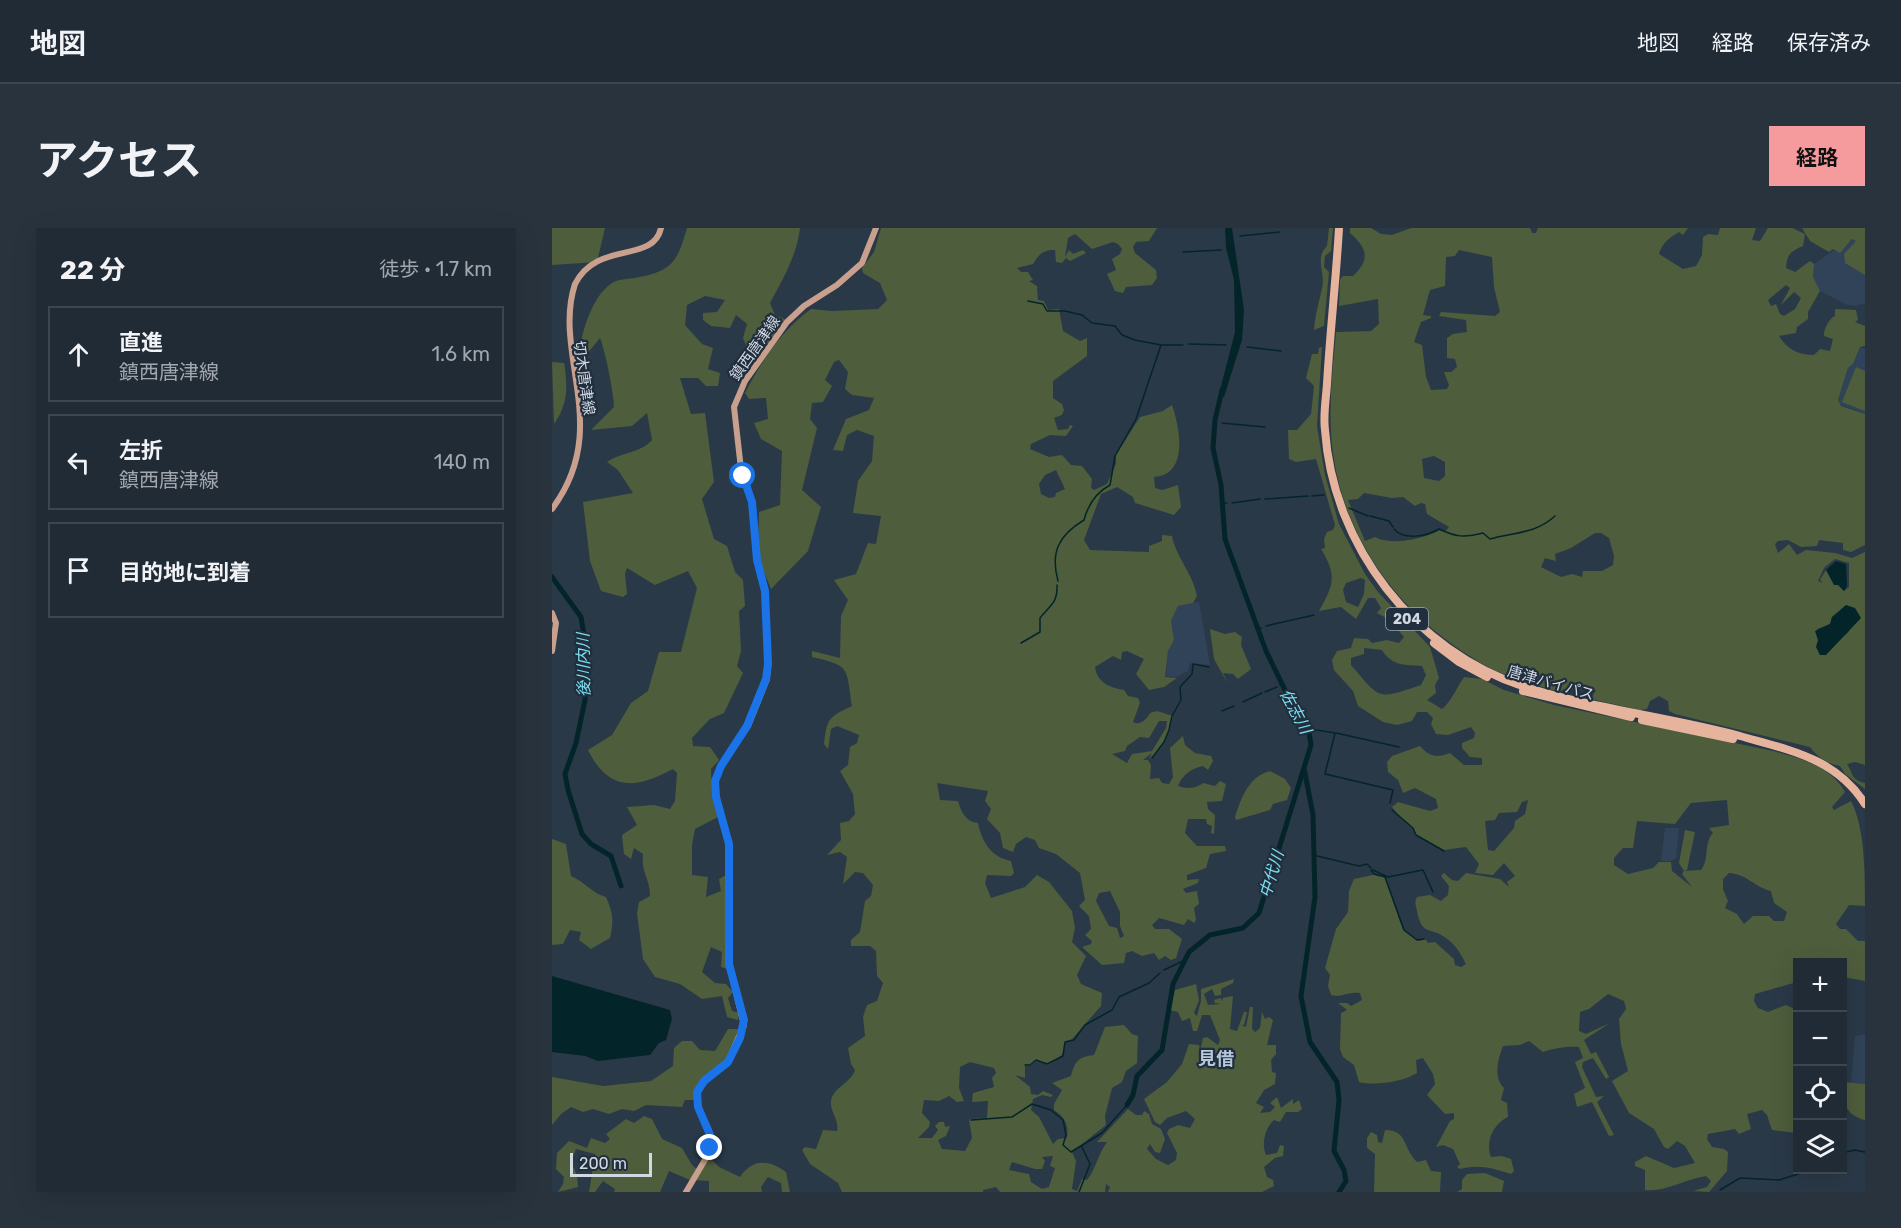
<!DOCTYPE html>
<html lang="ja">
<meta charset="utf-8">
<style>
:root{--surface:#202b36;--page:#28333e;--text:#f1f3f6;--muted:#a2a7ad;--line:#3d4751;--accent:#f59b9d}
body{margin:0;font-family:Rubik,"Noto Sans JP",sans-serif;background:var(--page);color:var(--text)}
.controls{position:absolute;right:18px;bottom:18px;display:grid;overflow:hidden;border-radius:0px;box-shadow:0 6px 24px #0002}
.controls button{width:54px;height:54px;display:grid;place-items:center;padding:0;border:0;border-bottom:2px solid var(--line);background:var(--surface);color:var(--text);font:30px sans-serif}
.scale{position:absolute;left:18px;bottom:15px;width:82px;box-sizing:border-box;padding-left:6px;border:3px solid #d0d8e2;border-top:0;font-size:16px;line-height:21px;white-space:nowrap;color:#d0d8e2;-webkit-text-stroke:4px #202e3e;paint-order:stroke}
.stop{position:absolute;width:18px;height:18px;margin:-14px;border:4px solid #1a73e8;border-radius:50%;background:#fff}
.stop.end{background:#1a73e8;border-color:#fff;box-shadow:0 2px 6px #0008}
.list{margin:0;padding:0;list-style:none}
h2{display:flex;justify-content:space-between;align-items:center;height:78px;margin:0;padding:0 24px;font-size:26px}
h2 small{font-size:20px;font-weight:400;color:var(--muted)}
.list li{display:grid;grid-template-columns:39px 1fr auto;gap:18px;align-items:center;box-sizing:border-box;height:96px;margin:0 12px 12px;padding:0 12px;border:2px solid var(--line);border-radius:0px}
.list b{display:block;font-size:22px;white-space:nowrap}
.list p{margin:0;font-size:20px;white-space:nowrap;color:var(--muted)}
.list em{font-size:20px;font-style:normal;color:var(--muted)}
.icon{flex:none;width:33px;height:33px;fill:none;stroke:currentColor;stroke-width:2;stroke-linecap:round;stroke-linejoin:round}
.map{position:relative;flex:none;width:1313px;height:964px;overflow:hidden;border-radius:0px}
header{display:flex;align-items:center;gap:36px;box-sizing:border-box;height:84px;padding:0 30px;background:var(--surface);border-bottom:2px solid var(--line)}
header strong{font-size:28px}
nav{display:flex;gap:33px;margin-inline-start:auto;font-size:21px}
.intro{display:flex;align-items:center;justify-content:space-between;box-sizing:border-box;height:144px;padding:0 36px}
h1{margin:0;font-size:42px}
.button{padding:15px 27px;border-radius:0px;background:var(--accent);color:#111;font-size:21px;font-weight:700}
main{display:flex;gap:36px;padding:0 36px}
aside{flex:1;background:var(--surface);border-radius:0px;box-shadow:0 6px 24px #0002}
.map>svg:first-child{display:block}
.built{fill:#304358}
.green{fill:#4e5d3c;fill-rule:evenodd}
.water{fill:#03252a}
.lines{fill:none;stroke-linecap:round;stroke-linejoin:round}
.stream{stroke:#03252a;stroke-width:1.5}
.river{stroke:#03252a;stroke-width:5}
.major{stroke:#c9a08d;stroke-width:6}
.highway{stroke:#e6b49d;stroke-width:8}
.route{stroke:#1a73e8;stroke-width:8}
.labels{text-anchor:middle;stroke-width:4.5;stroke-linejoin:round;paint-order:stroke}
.shield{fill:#202e3e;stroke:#9ba5b1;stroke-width:1.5}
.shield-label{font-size:14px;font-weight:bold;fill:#d0d8e2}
.street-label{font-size:15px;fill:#d0d8e2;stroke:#202e3e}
.water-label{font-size:16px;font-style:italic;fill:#7ce0ef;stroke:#202e3e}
.quarter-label{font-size:18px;font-weight:bold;fill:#b5c7da;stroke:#202e3e}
</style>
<header>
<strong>地図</strong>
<nav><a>地図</a><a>経路</a><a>保存済み</a></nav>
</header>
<div class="intro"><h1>アクセス</h1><a class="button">経路</a></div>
<main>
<aside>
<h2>22 分<small>徒歩 · 1.7 km</small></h2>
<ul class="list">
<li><svg class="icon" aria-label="ahead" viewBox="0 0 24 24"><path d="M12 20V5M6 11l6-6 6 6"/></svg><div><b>直進</b><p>鎮西唐津線</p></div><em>1.6 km</em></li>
<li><svg class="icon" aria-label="left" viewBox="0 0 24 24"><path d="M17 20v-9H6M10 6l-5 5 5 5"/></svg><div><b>左折</b><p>鎮西唐津線</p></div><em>140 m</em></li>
<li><svg class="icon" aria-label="arrive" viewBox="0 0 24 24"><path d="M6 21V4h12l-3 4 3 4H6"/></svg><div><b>目的地に到着</b></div></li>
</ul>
</aside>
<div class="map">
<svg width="1313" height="964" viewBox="0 0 1313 964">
<rect width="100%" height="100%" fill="#2a3948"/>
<path class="built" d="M1307,4L1313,6V75L1302,78L1293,76L1268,63L1261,49L1262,36L1282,22L1288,24Z
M1308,119L1313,121V186L1289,177L1286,173L1296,140L1301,136Z
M647,374L658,437L638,435L636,443L624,449L614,448L616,423L622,412L619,393L626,378Z
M1113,600H1127L1124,630L1119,633H1109Z
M1313,806V856L1299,855L1303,808Z"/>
<path class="green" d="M0,0H53L45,34L0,37Z
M135,0H248C245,27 231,51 218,75L223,87L234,92L201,134L191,110L195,96L184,87L178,100L159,98L151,92V85L165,84L173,72L153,68L135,77L133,97L150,116L161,120L156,141L168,145L166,158H154L146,150H128L139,186L153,185L162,254L150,271L162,311L175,318L183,344L191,352L193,378L187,383L189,423L185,438L191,445L172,485L158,491L140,510L141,518L158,519L167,532L159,541L160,566L168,588L143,601L140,617V647L156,649L154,669L169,663L167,651L174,647L175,741L169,739L170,724L159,719L150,744L163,755L174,756L181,764L176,770L180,783L187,785L186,792L175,789L170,768L150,771L128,756L103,749L91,731L85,685L87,674L98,668C98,650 89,646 91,626L82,620L79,631L72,626L70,607L85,597L75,579L102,577L118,581L123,573L125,545L121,541C84,561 57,564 36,522L60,507L79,475L96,463L107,424H129L145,360L136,343L103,357L75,340L73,346L75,366L71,369L49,363L38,333L31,274L81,265L66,242L55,234C70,224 89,225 100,212L95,185L80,198L39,202L62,179C62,166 53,122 48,110L30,132H27L26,126C31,103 39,69 60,55C66,51 75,51 83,50C120,43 125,35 135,0Z
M329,0H605L597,13L584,14L581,19L583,25L604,42L605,50L600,57L574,59L571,65L563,63L555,46L564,42L560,31L568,26L570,21L566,16L561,14L540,21L523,6L516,10L513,29L517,22L521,26L531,22L534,25L518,33L514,30L510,35L504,34L503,22C491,22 487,26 481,36L465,40L469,44H476L481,52L477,53L485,58L486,72L492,73L496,82L507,81L511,103L528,113L535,110V128L501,153V170L510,176L512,182L510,187L502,190L506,202L516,201L518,197L521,198L514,208L498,207L479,216L478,221L497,229L510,227L519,237L530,238L540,251L539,260L542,262L555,256L564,236V227L588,189L611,183L620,177C628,200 637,247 602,249L603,260L610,262L626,257L629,279L622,287L583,275L581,269L565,259L549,266L532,312L538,322L597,324V318L610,313V307L620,308C624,329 641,346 645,368L641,375L626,378L619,393L622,412L616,423L613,449L625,450L612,459L597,462L584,446L592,431L575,423L570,424L569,432L561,428L543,439C545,455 559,460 572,462L576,468L586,470L588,475L581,494C588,498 595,491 598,485L605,483L621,488C617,506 612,520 597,531L600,525L591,532H596L599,537L598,551L607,550L610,555L617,556L621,549L618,520L631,508L633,517L643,525L659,528L661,533L656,542L651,538C640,540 630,547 626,558C634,561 644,561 651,555L663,558L668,553L674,556L670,573L655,574L656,581L663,587L662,606L659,605L660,598L655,596L654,591H636L633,605L645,618H673L674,623L658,626L654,640L635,647V652L647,651L646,655L631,661L634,665L645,663L647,676L642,680L644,692L642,695L636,691L632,697L607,690L600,697L603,701H617L630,711L624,730L619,732L613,728L607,732L602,725L590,728L580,723L574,725L572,735L550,737L530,719L539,716L540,713L533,707L539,701L537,688L527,678L533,672L528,645L504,626L487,620L483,612L474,609L464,616L461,624L451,620L448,605L435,591L439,581L433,573L436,563L385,555L388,572L406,573C409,584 414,594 426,595C430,614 439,629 459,633L462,645L459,648L435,647L433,655L439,670L473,659L485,647L497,654L520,683L523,700L520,714L534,728L525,747L529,756L550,765L549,778L520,811L513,814L510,827L496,837L484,833L478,838H473V850L463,847L478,859L479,866L486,867L491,863L501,867L499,869L490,867L481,871L479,882L487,889L501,916L506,911L515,910C517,897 513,889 502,882V876L510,862L500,855L519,848C523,833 526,829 542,827L553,799L572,797L580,806L586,808L585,835L574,843L570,854L560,860L553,888L554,897L520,924L524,933L520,961L525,963L530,951L535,952C544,941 546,926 555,914H545L576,881L584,887H590L592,883L597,886L600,896L609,901L613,911L608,925L603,924L598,916L595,921L604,931L616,937L624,932L625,925L615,905L617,901L626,897L638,900L643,891L634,883L615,890L608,897L603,894L592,871L615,854L630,836L637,816L647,817L648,823L651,810L655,809L666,817L668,812L658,787H650L645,803H641L638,790L630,793L626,784L618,782L623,762L644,756L647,772L642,785L645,788L649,773V761L682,751L681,755L669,761V767L663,768L660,761L652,766L656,777L669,776L663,775L662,772L669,770L670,773L671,770L681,768L678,801L685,803L692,784H695L692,797H689L694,799L698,779H701L700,801L703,804L708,800L710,784L713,791L717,789L721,792L715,817H724V826L719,832L720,844L724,845L723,856L712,862L704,875L712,879L708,885L718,884L723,879L718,875L725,869L729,880L741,871V876L747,872L750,881L746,884H734L728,894L722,892C713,900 709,916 714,927L725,925L728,917L732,918L731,928L723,930L712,939L715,949L721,952L722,958L710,964H556L558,959L554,956L553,964H448L444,959L431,962V964H290L286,955L258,936L250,922L253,919L264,921L271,902L285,903C288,891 275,881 280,869C285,858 299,854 303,842L299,836L296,820L313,808L311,789L315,777L325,773L331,755L325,748L324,723L318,718H299V712L308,704L313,673L319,668L321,657L311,645L303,644L291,656L295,629L288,624L275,627L289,612L288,595L297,593L303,586L301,566L288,543L296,537L298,519L305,515L307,507L285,498L279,501L276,521L272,516C275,491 276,489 300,478C294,439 299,438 260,429V423L288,430L289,388L296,372L282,352L304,346L316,315L324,316L329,288L301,285L306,253L320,233L322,208L305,202L295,207L291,223L281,222L294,191L317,182L322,170L300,167L293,161L296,144L287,132L282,134L273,152L280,158L271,174L260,175L258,191L265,200L250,262L269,279L256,323L219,361L206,329L207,284L228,277L230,223L209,211L202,195L216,191L214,170L197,171L193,165C210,132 229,103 259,81L280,83L326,81L335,72L328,55L311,45L310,40L322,24ZM504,242L513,261L504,265L503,269L497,270L489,266L487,256L493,247ZM607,493H615L614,500L600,523L580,526L575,535L560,526L573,523L575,518L588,509L597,510ZM558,663L568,684V698L572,708L568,710L565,700L557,698L544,673L547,665ZM418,834L442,840L444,845L440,850L442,859L421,865L420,874L436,873L435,890L417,891L420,910L413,923L390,921L386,912L394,908L398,898L393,899L392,894H387L383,898L386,902L380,910H366L377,899L378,894L370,885L372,872L387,873L397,868L405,874L412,873L407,860L408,839ZM501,928L498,938L503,940L497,959L490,961L479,954L477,946L457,942L460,934L483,941H490L493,933L490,929Z
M777,0H781L779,23L773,28L772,39L777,44L772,98L762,102C763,87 767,75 770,60C774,45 762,30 775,18Z
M798,0H819L829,6L840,7L859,0H978L980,5H984L986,0H1136L1131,7L1127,4C1117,10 1110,15 1107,26L1131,41L1144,38L1150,27L1151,9L1156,6L1166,7L1168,0H1204L1200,12L1208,13L1216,0H1240L1253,6L1251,18C1239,23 1235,26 1234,40L1243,44L1258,33L1262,36L1261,49L1268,63L1256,84V91L1245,99L1244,105L1227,108C1235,121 1246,127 1262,127L1268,121L1278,123L1281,111L1272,108C1271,103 1277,90 1283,88V81L1304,82L1306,92L1303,94L1313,98V118L1308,119L1301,136L1296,140L1286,172L1289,178L1313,186V317L1299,324L1291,322V315L1267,312L1265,318L1249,319L1236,312L1226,313L1223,316L1226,325L1237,316L1245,327L1254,322L1283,325L1300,330L1313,324V537L1303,534L1295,536C1301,545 1299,552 1313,555V561L1293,546L1288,538C1276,536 1265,529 1258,519L1123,486L1117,483L1116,473L1107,468L1098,473L1095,481L1088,482L1039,471L1044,462L1013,461L1007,464C984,457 960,451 938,440C858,397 797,323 782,232C775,189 780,146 784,104L819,103L827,96L826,71L787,78L788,52L791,48H801C819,31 815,20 798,5ZM907,22L940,29L942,59L948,84L943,88L889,84L887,88L914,92L915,104L901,106L895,110V130L903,131L905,139L899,144H892L897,157L895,161L879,162L874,149L870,117L862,114L869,94L879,90V88L871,87L878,62L893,58L894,29L903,28ZM1234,57L1238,60L1229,77L1242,64L1249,70L1243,81L1232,88L1228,86L1224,76L1219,78L1216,72ZM882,228L893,234V248L887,253L872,250L870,231ZM812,265L840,270L851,269L863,278L869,275L873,276L875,286L897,299L893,304L888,302C871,311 840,318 823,309L813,313L796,272L806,271ZM1043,305H1049L1057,310L1062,328L1061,337L1050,343H1031L1030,349L1020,346L1009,349L989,339L993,330L1004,333L1003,326L1019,320ZM1283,331L1297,335V359L1292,363L1274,342L1268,352L1271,355L1266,353L1272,340ZM1290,382L1297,404L1280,417L1273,427L1267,424L1265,401L1278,396L1280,389Z
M1250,0H1313V47L1293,35L1292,26L1304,13L1300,11L1288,25L1281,21L1277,24L1258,13Z
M770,119L765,198L773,247L787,296L813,346L826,364L878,419L887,450L883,457L884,465L875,472L890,481C899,474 905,459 912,449L930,451L952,462L1002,477L1221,523C1247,530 1279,538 1293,564L1280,579L1282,582L1299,573C1313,600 1313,645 1313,678L1297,677L1284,696L1288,701H1294L1306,713H1313V753L1291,749L1290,734H1246L1245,754L1203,766L1202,773L1206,780L1216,784L1234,777L1245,782V905L1220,902L1215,887L1210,882L1195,886L1199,901L1187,906L1183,901L1156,906L1155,911L1160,919L1172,921L1176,924L1175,943L1157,964L1141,963L1155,959L1159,953L1154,948C1133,951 1114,964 1093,962V942L1083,938V934L1094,928L1122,940L1143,935L1133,918L1125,913L1116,921L1112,919L1102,901L1077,885L1060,853L1076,843L1069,816L1067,791L1074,781L1072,773L1056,766L1037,781L1028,784L1027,803L1034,806L1058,795L1032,812L1039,826L1044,824L1057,849L1054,851L1041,830L1031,834L1030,839L1044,869L1052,868L1045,874L1062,907L1057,908L1040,874L1025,879L1022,866L1033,860L1023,834L1031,830L1027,819C1017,818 1002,820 991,824L977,813L968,817L951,818C946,831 941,849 952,860L949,872L955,875L956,889C941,896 933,914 939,929L950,928L959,931L962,943L959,946C940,940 927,936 908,941L905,939L908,936L901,921L891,917L884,919L898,893L902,891V885L893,886L875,867L883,856L881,846L871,830L864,832L865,845C851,854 822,858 807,854L802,837L791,829L788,821L789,785L795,782L786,775H795L799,778L810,772L808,765C797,763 788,770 779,767L776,758L778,747L773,740L784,701L796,684L797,663L802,651L821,647L832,648L851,702L866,713L873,711L876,715L883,714L902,731L903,737L909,739L914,736C909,726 903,716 894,710C878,698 870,709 865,683C864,677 862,675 865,669L878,667L889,673L896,667L897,658L889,648L892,645L900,652L906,653L914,645L948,651L957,659L955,654L963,648L952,635L941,647L923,645L927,636L914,619L892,622L864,607L861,600L848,589L840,579L846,574L878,583L886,580L884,571L863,560L851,565L846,552L836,544L835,534L840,528L868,518C878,529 884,530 898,525L912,537H930V530L918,529L910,520V515L922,510L923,505L919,499L896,507L884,506L879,496L881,490L875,484H865L860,493L845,497L831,494L806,478L801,463L782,442L780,432L785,423L799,420L802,410L816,411L820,415L835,412L847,415L852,409L838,392L825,385L829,380L823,370H816L804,391L789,379L767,383C782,357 785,347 769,321L773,320L772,311L775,304L781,302L783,297L764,231L744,234L737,231L736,202H745L759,186L762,158L754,150L760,126H766L767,120ZM809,350L813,352L812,366L806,379L794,374L791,362L794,355ZM812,420L830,422C839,438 854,437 870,438L874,447L869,457C825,472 829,472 799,437V430L812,426ZM976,572L973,586L963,593L962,600L942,623L936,622L933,593L943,592L947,585L965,584L970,574ZM1175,572L1177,597L1157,600L1161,605C1151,616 1158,631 1149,642L1132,643L1135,642L1143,604L1133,602L1127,635L1132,643L1130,646L1140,659L1120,643L1119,634H1107L1101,640L1076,646L1062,637V630L1071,620H1081L1085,593L1123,596L1139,575ZM1177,645C1195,646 1202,659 1219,663L1222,675L1235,684L1232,693H1222L1217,688H1201L1192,696L1185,686L1173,680L1176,673L1171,661V651Z
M0,134L12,135C16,159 16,176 2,196Z
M1304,139L1313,143V183L1290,174Z
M658,401L673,406L683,404L690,409L689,417L699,441L686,451L681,446L671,445L676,456L662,431Z
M718,543L733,551L739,560L735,572L721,576L718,582L684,592L683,589C689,570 697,548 718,543Z
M0,611L14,616L19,648C33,654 40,665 54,669C61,685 62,693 58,710L39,721L27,712L29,704L18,702L11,716L0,717Z
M176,801H186L188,807L174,832L148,852L142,872H133L130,879L94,877L82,883L70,881L57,886L41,881L31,884L19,879L9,886L0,897V849L51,858L99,853L121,838L122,820L130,813H140L148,822L163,823Z
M1291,854L1313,856V892C1293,887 1290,873 1291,854Z
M92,888L100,891L110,911L130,920L140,937L147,943L157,929L167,939L188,949C200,931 216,931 234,944L238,964H230L229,955L216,949L209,959L210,964H157V953L138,952L117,943L108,964H62L63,961L51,953L43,964H37L43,926L24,921L19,934L25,947L26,959L6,964L11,956L12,949L4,941L5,925L17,913L35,920L39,910L53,915L58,911L54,906L74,891L82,895Z
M833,902C856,902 850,919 865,934L874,932L879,943L889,944L888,964H822L823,926L815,920V910L819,904L825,907L826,914L830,915Z
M933,945L952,953L950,964H905L910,961V952L915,946Z"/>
<path class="water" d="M673,0H680L692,82L690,112L672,169L667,166L683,104L682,52L674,20Z
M1284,333L1294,336L1295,358L1292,363L1286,357H1282L1274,342Z
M1294,377L1303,380L1309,390L1274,427H1268L1264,419L1266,412L1263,403L1278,396L1280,389Z
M0,748L118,782L120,791L114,812L107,815L98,827L46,833L33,828L0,824Z"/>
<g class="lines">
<path class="stream" d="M688,8L728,4
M631,24L669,22
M476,73L491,76L495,83H513L530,87L540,95L563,98L570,107L583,112L609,117H631
M637,116L674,117
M695,119L729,123
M670,195L713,199
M760,268L772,267
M713,271L756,268
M669,275H675
M680,275L708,271
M797,280L816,288
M818,288L837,293L841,299
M842,301C852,313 875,308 887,301C904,309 912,310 931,305L938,311C963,304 983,306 1003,288
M506,353C498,324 507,307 532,292C536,277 545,264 558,257L563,228L584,191L609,117
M714,398L762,387
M706,399L709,400
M469,415L488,404V390C498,377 506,375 505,357
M728,457L729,455
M713,464L725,459
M691,474L710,465
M670,483L682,478
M765,502L783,505L773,546L841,562L838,575
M759,505L761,503
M784,505L847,519
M600,530L612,514L617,502L620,488L629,472L628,459L640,446L641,436L657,439
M840,582L861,600L864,607L892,623
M761,627L807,638L815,636L819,640
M819,642L822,646L833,649L852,702L865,712L872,711
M821,642L836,649L871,642L881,664
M612,742L633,732
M473,837H478L484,832L495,836L511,828L513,814L522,812L533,797L560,782L567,769L597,755L608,745
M419,892L460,889L480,876L499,882L511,892L514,907L511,917L519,924L550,905L575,877
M1290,925L1303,922L1313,924
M1168,962L1188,950L1227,952L1259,942
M527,964L538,936L530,919"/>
<path class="river" d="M0,349L29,389L33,413V472L24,515L13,546L16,562L30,606L39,616L59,628L69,658
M752,540L761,587L763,669L749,768L758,814L785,854L787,872L782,923L792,942L794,953L787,964
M575,877L581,867L585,848L610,822L621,756L637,724L658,707L691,700L707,685L759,517L756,498L735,466L714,423L673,311L669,257L661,220L663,192L670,162"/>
<path class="major" d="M0,281C61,200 0,126 23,56C45,12 101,36 109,0
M0,385L4,395L0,423
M134,964L157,925L159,914L157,903L146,879L145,864L152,853L176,834L192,797L177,736V616L164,569L163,553L169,538L196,498L215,451L216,436L213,363L205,332L200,274L189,241L182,179L193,153L235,94L252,78L285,57L310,35L324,0"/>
<path class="highway" d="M787,0C784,52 778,104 775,156C774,171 771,187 773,202C781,318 862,423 973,459C1043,481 1117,489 1188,508C1237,522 1284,530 1313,576
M882,415L907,434L935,449
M971,463L1079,489
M1090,492L1181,511"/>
</g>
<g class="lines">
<path class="route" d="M158,920L159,909L146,879L145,864L152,853L176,834L188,810L192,792L177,736V616L164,569L163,553L169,538L195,498L214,451L216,436L213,363L205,332L200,274L191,248"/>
</g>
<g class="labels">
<rect class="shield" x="834" y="380" width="42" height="22" rx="4.5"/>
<g class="shield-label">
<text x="855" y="396">204</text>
</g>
<g class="street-label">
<text transform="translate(203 120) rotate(-55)" y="5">鎮西唐津線</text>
<text transform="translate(32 150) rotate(82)" y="5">切木唐津線</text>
<text transform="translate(999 455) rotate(16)" y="5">唐津バイパス</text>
</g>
<g class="water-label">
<text transform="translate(31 437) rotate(-91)" y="6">後川内川</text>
<text transform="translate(744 483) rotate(62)" y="6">佐志川</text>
<text transform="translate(719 646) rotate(-73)" y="6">中代川</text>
</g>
<g class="quarter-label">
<text x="664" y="837">見借</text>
</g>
</g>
</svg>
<div class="controls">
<button>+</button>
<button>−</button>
<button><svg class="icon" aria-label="locate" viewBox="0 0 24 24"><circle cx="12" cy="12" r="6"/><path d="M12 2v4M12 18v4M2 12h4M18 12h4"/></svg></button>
<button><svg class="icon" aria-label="layers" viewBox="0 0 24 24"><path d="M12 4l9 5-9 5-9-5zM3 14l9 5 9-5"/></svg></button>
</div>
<div class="scale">200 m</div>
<div class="stop" style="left:191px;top:248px"></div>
<div class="stop end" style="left:158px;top:920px"></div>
</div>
</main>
